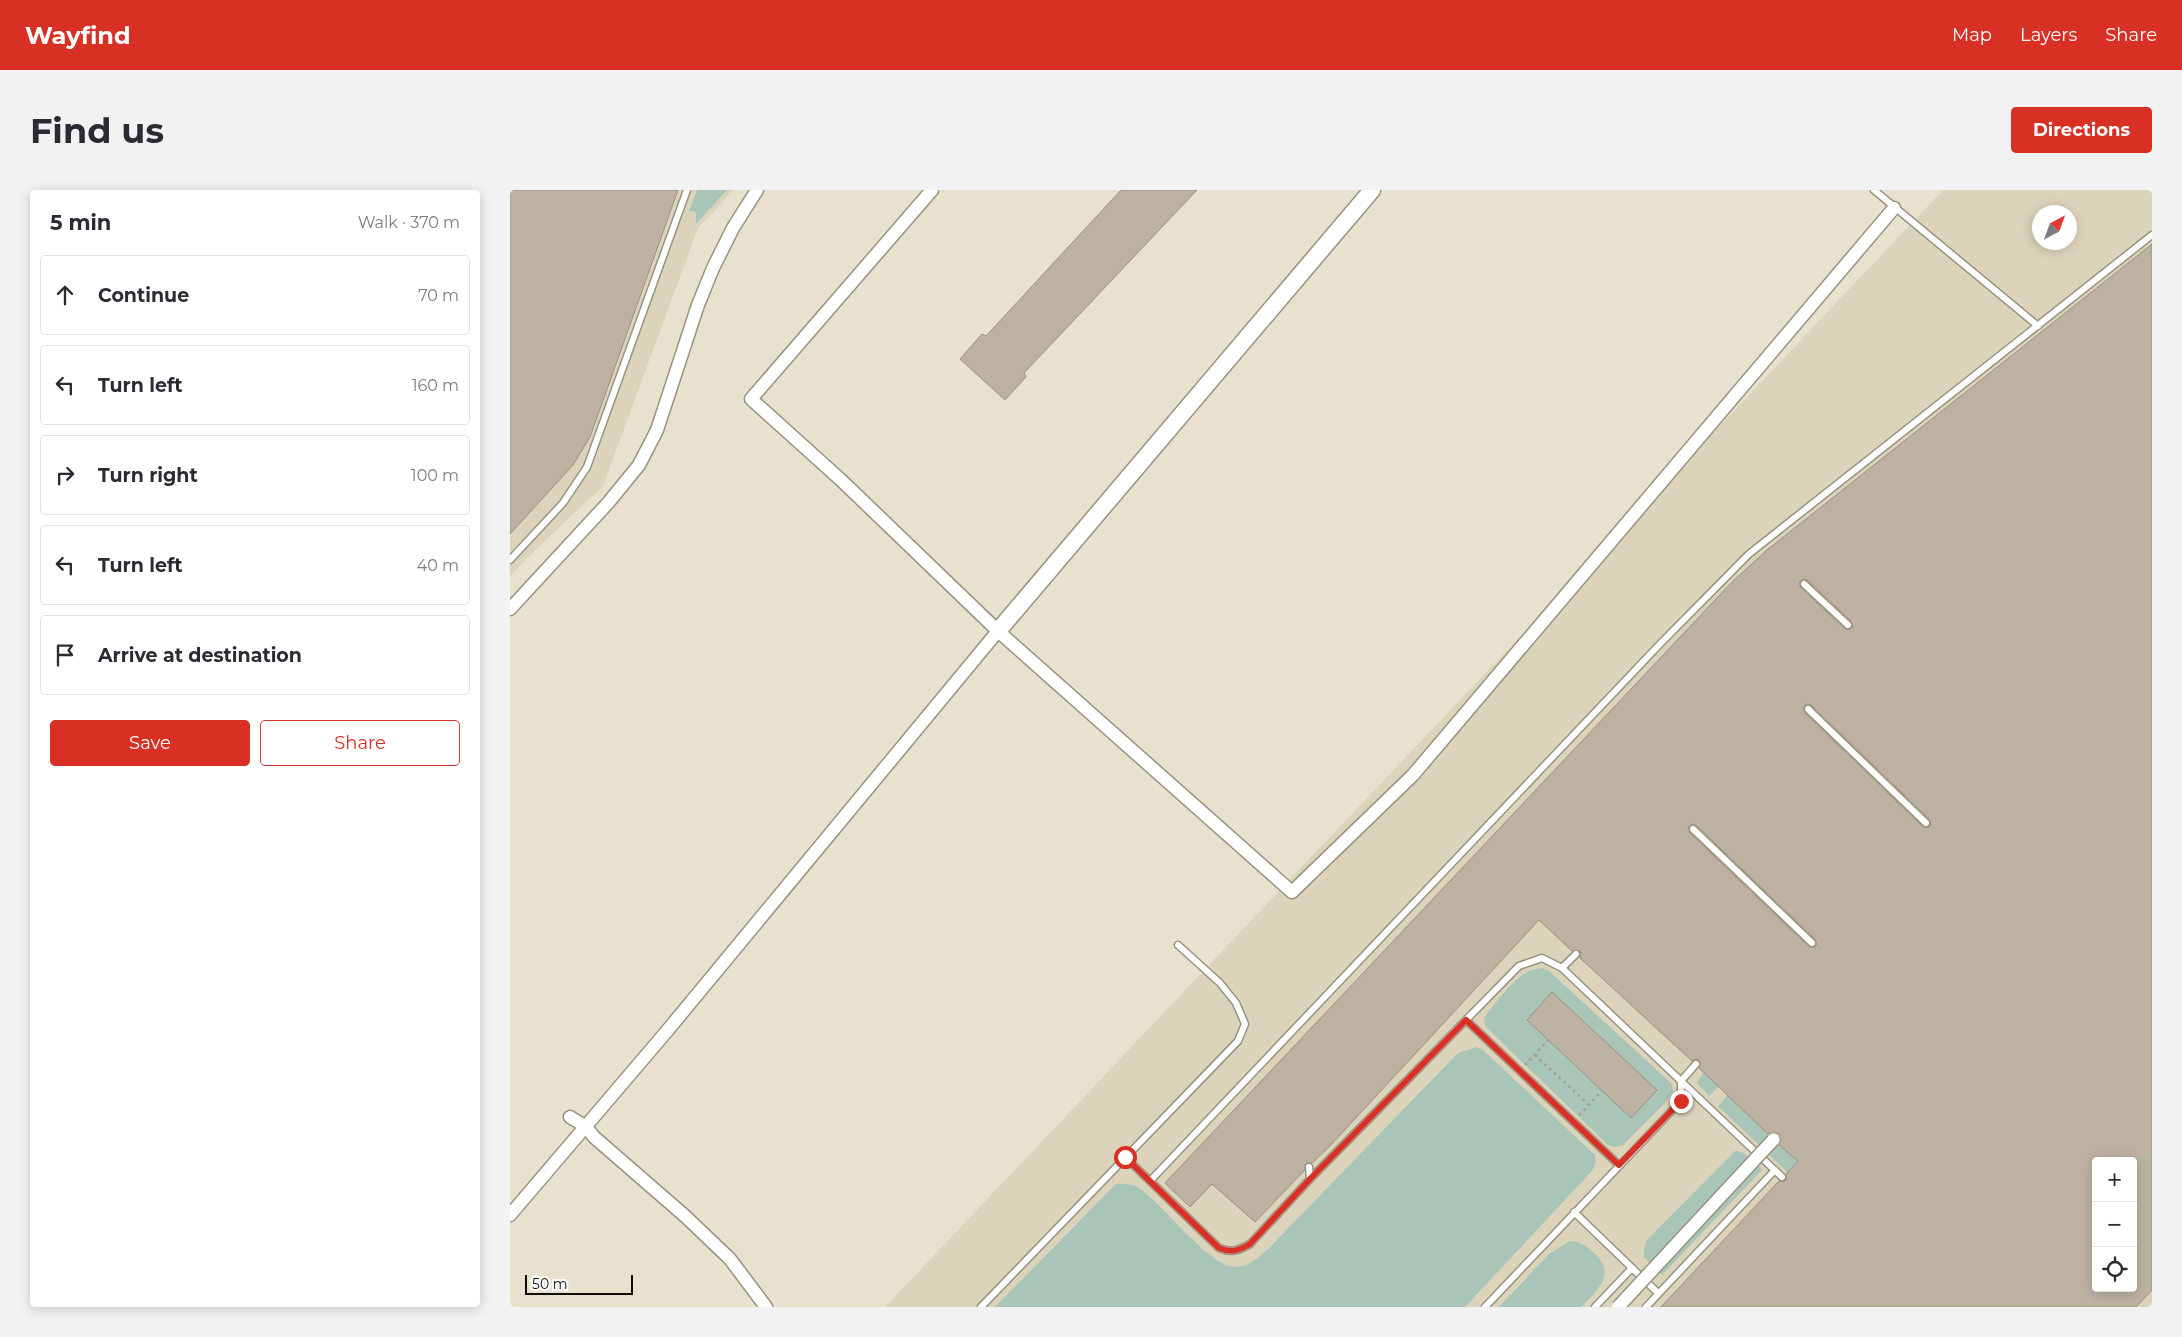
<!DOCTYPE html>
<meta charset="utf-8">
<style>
:root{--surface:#fff;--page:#f2f2f3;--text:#2b2b33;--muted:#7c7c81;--line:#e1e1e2;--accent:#d93025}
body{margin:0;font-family:Montserrat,sans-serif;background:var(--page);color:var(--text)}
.controls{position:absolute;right:15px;bottom:15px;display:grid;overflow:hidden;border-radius:5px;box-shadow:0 2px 12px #0003}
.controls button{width:45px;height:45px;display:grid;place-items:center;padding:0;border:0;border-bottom:1px solid var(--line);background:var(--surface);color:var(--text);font:25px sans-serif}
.compass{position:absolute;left:1522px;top:15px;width:45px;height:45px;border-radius:50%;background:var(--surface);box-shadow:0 2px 12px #0003;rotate:41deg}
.scale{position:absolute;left:15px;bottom:12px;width:108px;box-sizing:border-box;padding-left:5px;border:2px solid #0f0c07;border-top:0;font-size:14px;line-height:18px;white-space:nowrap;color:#0f0c07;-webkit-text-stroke:4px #fff;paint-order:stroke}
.stop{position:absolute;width:15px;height:15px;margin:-11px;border:4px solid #d93025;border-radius:50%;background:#fff}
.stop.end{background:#d93025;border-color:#fff;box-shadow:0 1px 5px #0008}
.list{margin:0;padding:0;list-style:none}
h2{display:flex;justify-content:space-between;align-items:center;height:65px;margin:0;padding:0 20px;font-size:21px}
h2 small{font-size:16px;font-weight:400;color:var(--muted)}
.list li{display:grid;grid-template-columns:32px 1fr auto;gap:15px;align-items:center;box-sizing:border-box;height:80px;margin:0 10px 10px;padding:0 10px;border:1px solid var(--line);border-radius:5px}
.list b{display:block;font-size:19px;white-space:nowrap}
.list em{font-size:16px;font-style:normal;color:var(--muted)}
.actions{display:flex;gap:10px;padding:15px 20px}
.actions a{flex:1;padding:11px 0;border:1px solid var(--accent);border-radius:5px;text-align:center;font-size:18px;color:var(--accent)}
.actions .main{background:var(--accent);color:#fff}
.icon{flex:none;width:28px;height:28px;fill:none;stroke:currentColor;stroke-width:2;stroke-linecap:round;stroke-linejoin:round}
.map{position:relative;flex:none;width:1642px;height:1117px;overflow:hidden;border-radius:5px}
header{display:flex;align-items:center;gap:30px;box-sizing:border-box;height:70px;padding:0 25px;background:var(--accent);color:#fff}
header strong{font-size:24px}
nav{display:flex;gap:28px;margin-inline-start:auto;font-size:18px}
.intro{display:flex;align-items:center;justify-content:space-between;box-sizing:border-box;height:120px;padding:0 30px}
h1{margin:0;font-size:35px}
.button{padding:12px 22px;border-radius:5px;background:var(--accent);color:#fff;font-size:18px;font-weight:700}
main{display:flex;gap:30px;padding:0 30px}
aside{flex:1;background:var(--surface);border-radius:5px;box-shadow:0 2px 12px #0003}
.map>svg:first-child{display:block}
.built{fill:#dcd4ba;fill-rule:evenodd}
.green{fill:#a9c5b7}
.building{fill:#bdb2a2;stroke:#9b9080;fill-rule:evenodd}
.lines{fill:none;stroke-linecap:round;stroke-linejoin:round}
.service-casing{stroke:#989281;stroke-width:9}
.minor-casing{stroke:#989281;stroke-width:15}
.tertiary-casing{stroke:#989281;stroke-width:19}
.path{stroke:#a59f91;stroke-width:2.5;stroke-dasharray:2.5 4;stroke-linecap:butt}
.service{stroke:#fff;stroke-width:6}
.minor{stroke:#fff;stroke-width:12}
.tertiary{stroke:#fff;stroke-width:16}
.minor-bridge-casing{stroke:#989281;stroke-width:15;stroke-linecap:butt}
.minor-bridge{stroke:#fff;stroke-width:12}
.route{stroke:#d93025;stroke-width:6}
</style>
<header>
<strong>Wayfind</strong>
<nav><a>Map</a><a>Layers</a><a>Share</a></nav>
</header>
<div class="intro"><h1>Find us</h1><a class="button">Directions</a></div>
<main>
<aside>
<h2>5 min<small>Walk · 370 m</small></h2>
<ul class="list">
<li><svg class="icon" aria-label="ahead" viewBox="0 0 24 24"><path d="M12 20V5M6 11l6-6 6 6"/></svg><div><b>Continue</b></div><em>70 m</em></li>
<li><svg class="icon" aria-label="left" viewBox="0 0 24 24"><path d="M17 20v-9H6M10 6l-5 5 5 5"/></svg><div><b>Turn left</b></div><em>160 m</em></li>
<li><svg class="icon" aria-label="right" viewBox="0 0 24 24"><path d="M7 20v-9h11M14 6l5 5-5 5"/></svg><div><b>Turn right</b></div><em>100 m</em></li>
<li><svg class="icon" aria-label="left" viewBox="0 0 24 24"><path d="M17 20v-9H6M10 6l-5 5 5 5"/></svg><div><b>Turn left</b></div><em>40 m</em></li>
<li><svg class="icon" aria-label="arrive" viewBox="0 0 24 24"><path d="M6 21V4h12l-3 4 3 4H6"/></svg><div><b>Arrive at destination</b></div></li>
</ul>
<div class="actions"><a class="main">Save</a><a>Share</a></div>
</aside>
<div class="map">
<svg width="1642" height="1117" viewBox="0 0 1642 1117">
<rect width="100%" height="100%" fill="#e7e1ce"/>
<path class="built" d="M0,0H224L188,38L93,296L17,368L0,386Z
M1433,0H1642V1117H375ZM1530,22H1560V52H1530ZM1586,971H1623V1098H1586Z"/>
<path class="green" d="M187,0H217L186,34V22L179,21Z
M1032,778L1039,781L1161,893L1163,901L1155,913L1113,955L1105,957L1098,955L975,836L974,828C983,815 1001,793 1014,784C1019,780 1026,779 1032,778Z
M966,857L972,859L1085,965L1086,972L1082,981L955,1117H485L606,994C613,994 622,993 629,998C651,1012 700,1078 726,1077C740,1076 749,1067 759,1058L948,863Z
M1194,882L1209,896L1199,906L1187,893Z
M1218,905L1288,971L1277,982L1208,916Z
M1225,961C1236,961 1245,972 1252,980L1152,1085L1134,1067V1058L1137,1050Z
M1060,1051C1071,1052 1077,1056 1084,1063C1107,1084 1088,1100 1071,1117H989L1039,1064Z"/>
<path class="building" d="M0,0H168L80,247L63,275L0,344Z
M611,0H687L514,183L516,187L495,210L450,169L472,144L476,146Z
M1642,54V1100L1626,1117H1151L1269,991L1273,992L1276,990V984L1288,971L1269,955L1271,948L1269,944L1264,942L1258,944L1189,878L1190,871L1186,869L1182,871L1070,768L1071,763L1069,760L1062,761L1029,730L818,958L802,973H796L794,981L745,1032L702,994L680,1017L655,993L1222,392L1257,360ZM1293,389L1297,390L1341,431L1343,436L1341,439H1335L1291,398L1289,392ZM1297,514L1301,515L1419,629L1421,634L1419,637H1413L1295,523L1293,517ZM1182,634L1186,635L1305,749L1307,754L1305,757H1299L1180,643L1178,637ZM1586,971H1623V1098H1586Z
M1042,802L1147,900L1121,928L1017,830Z"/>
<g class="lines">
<defs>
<path id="service" d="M1364,0L1528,136
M0,370L53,313L77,277L177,0
M1294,394L1338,435
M1298,519L1416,633
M1183,639L1302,753
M1066,764L1052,778L1272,987
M956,830L1109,975
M615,967L640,991
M799,977L800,989L740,1054C728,1061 721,1063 709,1058L640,991L1149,455L1239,364L1642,45
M800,989L1009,776L1032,768L1052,778
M1064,1022L1148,1103
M471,1117L728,851L735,834L726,813L710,793L668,755
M975,1117L1171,911V891L1186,874
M1085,1117L1122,1078
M1136,1117L1265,980"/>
<path id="minor" d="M422,0L241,209L331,290L488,441L782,702L903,585L1384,18
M0,419L98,313L129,275L147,240L188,115L203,78L223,38L247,0
M60,927L76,937L84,947L175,1026L220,1069L256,1117
M0,1025L157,841L488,441"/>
<path id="tertiary" d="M488,441L862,0"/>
</defs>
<use href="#service" class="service-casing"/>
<use href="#minor" class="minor-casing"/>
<use href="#tertiary" class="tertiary-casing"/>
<path class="path" d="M1025,865L1079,915
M1015,875L1038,850
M1069,925L1092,901"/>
<use href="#service" class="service"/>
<use href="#minor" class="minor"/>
<use href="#tertiary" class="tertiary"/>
<defs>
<path id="minor-bridge" d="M1108,1117L1263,950"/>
</defs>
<use href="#minor-bridge" class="minor-bridge-casing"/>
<use href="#minor-bridge" class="minor-bridge"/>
</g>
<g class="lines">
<path class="route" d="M615,967L709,1058C721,1063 728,1061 740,1054L800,989L956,830L1109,975L1171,911"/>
</g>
</svg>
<div class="controls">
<button>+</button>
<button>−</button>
<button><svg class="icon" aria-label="locate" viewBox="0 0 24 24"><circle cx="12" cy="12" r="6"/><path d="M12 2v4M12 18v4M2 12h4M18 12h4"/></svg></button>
</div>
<svg class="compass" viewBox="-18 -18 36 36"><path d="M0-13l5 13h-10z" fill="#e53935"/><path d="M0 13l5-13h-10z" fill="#7c7c81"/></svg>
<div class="scale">50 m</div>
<div class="stop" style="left:615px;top:967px"></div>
<div class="stop end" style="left:1171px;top:911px"></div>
</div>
</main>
